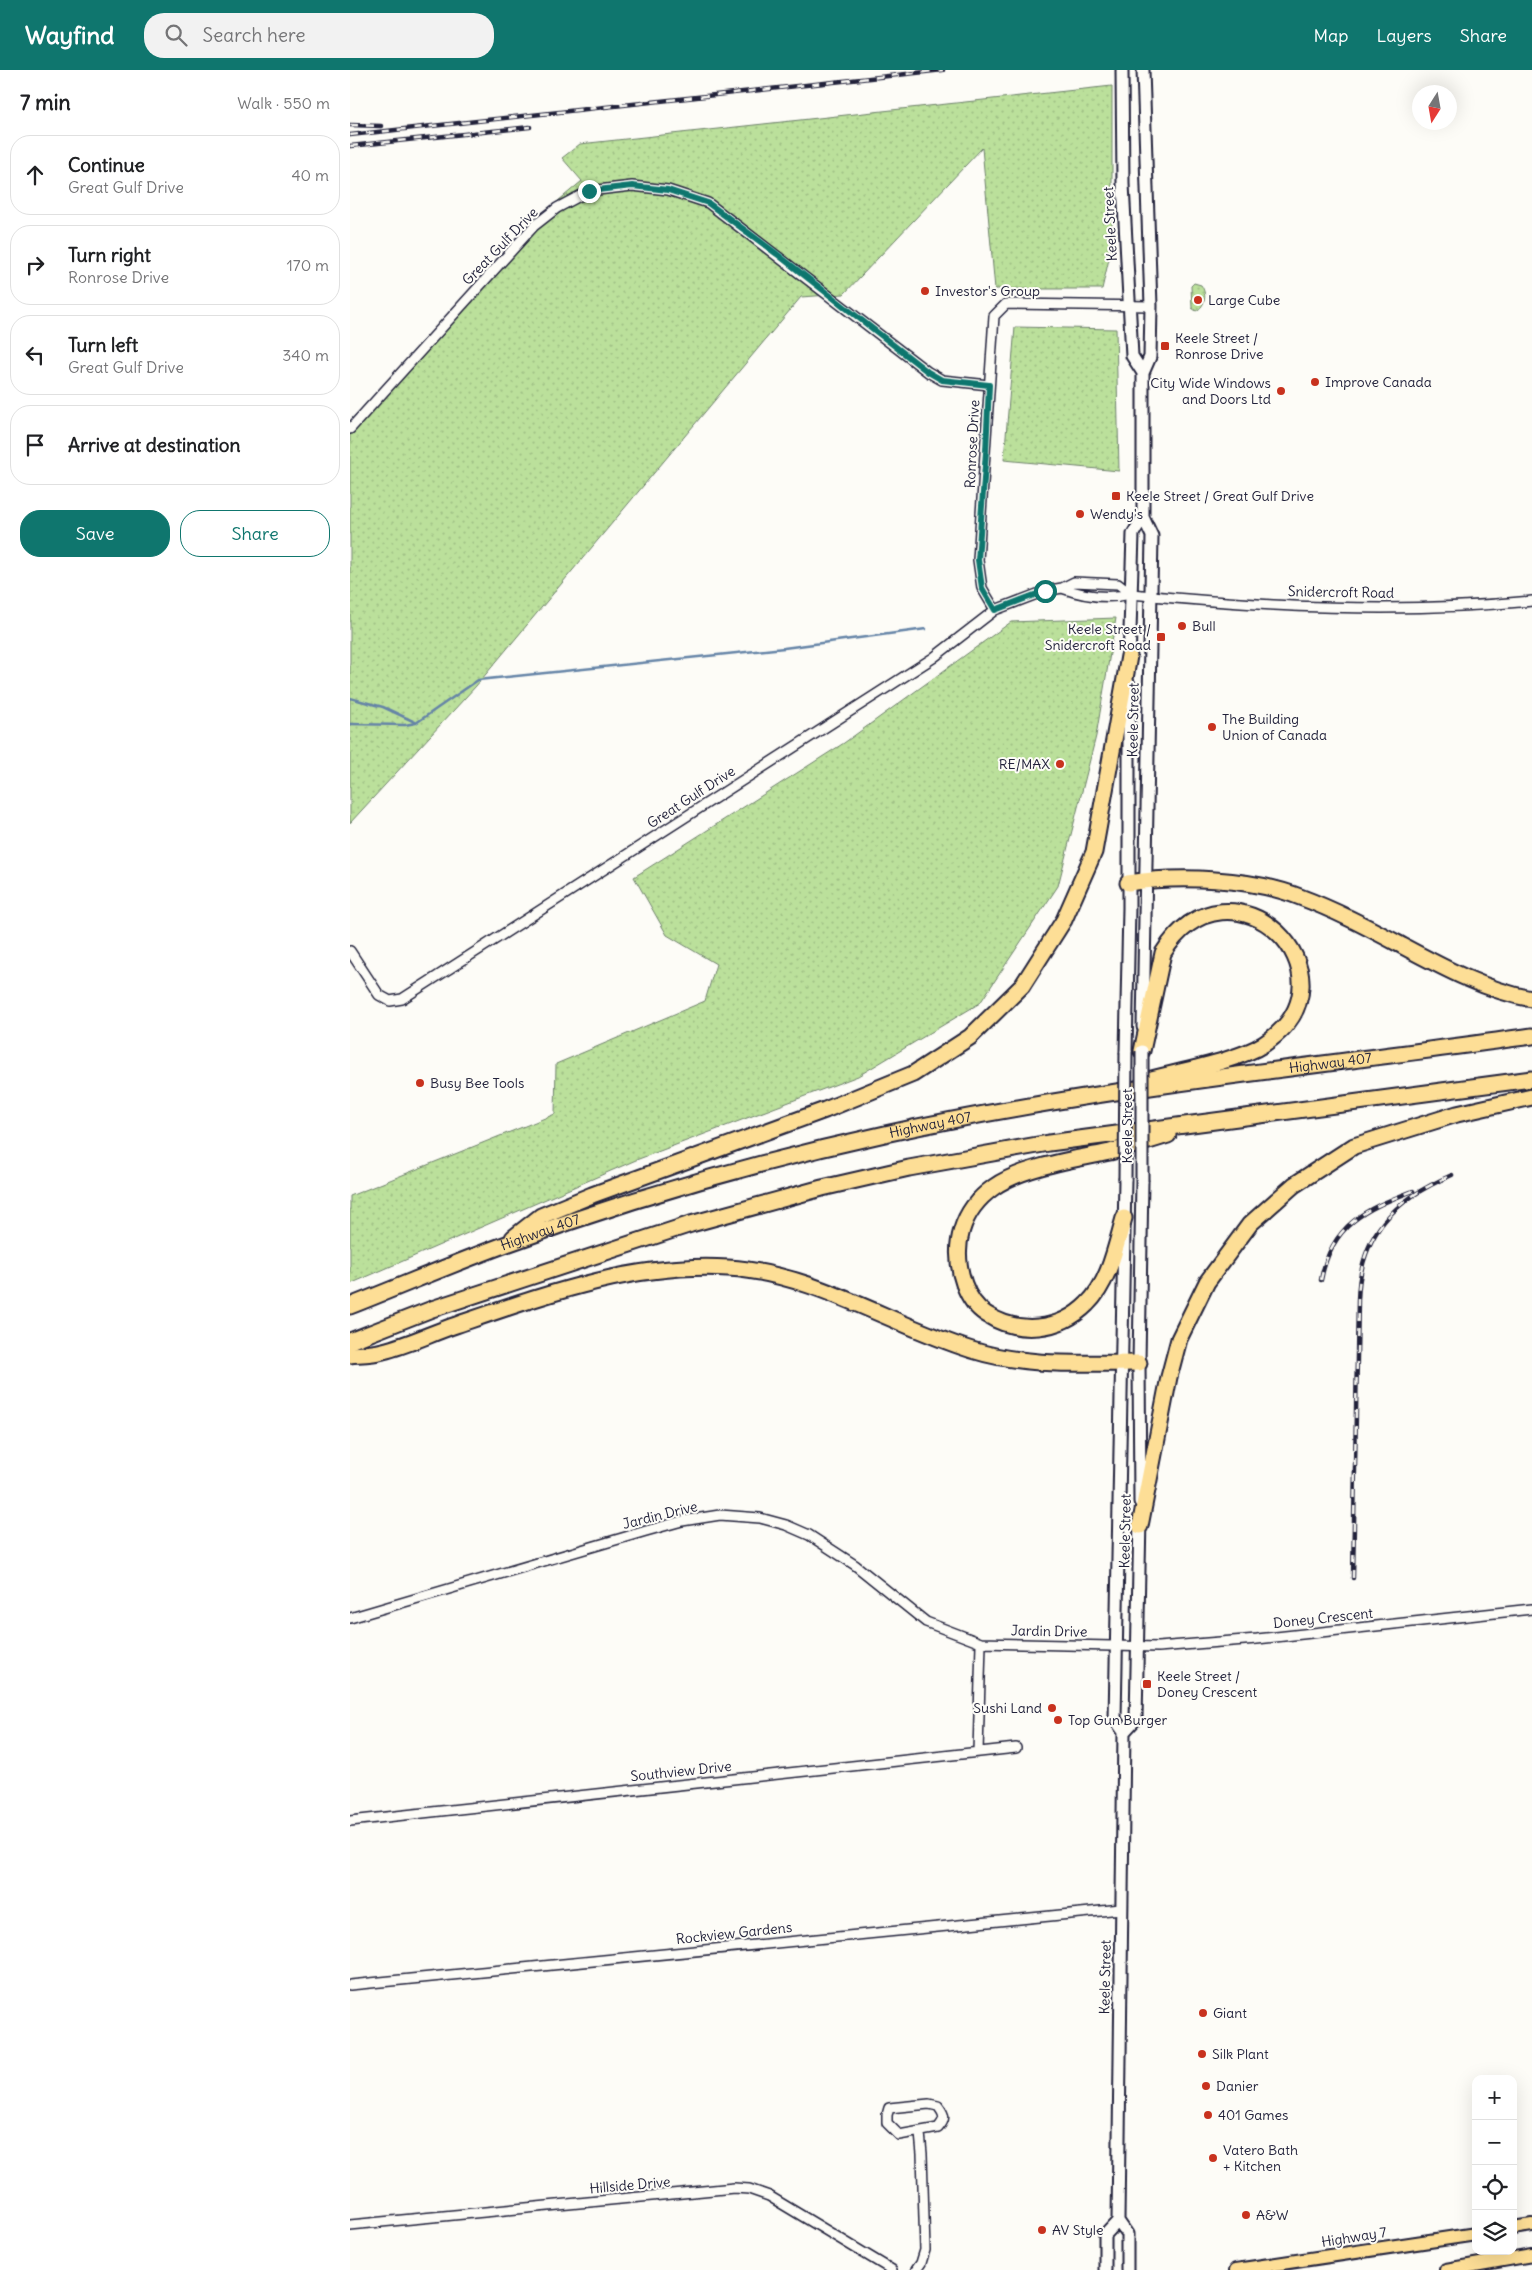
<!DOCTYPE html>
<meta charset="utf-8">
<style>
:root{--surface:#fff;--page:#f2f2f2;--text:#202124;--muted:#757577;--line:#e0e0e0;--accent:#0f766e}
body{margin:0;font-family:Delius,sans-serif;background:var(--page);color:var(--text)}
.controls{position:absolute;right:15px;bottom:15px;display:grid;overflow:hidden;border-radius:10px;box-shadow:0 5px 20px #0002}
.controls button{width:45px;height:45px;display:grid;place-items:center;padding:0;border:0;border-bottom:1px solid var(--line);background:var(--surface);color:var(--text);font:25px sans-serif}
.compass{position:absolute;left:1062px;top:15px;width:45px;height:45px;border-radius:50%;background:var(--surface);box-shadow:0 5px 20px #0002;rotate:191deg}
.stop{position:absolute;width:15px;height:15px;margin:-11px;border:4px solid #0f766e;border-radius:50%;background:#fff}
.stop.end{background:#0f766e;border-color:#fff;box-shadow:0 1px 5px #0008}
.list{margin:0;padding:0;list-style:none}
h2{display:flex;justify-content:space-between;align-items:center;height:65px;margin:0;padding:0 20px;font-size:21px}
h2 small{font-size:16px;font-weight:400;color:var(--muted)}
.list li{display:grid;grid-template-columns:32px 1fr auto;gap:15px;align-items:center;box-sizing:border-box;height:80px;margin:0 10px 10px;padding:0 10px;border:1px solid var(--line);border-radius:20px}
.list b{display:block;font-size:19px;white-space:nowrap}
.list p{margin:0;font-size:16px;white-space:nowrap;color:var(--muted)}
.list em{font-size:16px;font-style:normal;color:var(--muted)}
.actions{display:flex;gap:10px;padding:15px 20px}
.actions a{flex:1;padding:11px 0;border:1px solid var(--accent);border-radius:20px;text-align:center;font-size:18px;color:var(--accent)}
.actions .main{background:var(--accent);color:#fff}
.icon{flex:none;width:28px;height:28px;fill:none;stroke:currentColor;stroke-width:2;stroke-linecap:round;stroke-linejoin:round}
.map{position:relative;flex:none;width:1182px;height:2200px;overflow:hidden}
header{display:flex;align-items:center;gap:30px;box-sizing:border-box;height:70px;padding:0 25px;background:var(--accent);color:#fff}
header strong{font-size:24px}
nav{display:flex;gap:28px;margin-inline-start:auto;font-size:18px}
.search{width:350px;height:45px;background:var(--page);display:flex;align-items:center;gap:12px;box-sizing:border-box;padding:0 18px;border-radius:20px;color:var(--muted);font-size:19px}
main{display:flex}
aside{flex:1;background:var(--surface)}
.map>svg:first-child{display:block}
.grass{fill:url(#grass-dots);stroke:#6e816b}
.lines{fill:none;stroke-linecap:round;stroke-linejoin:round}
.stream{stroke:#6584a7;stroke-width:2.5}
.street-casing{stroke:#22223b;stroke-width:12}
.secondary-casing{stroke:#22223b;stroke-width:15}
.primary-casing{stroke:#22223b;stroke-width:16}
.highway-casing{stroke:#22223b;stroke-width:19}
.street{stroke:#fdfcf7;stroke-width:9}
.secondary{stroke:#fdfcf7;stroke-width:11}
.primary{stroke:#fdde96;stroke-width:12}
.highway{stroke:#fdde96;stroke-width:15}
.rail-casing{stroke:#22223b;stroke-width:4.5}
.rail{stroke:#fdfcf7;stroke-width:2.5;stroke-dasharray:8;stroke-linecap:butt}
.secondary-bridge-casing{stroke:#22223b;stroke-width:15;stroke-linecap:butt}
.secondary-bridge{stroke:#fdfcf7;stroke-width:11}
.route{stroke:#0f766e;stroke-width:6}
.poi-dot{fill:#c8321e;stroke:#fdfcf7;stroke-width:2}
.labels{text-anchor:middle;stroke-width:4;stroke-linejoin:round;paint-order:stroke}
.street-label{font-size:14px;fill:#22223b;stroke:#fdfcf7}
.poi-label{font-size:14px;fill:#22223b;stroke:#fdfcf7;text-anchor:start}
</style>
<header>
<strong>Wayfind</strong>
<div class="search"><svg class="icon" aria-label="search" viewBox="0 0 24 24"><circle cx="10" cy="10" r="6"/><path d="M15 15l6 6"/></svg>Search here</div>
<nav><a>Map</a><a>Layers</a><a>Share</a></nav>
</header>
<main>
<aside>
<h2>7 min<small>Walk · 550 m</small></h2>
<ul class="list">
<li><svg class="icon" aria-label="ahead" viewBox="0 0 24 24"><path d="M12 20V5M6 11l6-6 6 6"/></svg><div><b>Continue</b><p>Great Gulf Drive</p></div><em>40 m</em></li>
<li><svg class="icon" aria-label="right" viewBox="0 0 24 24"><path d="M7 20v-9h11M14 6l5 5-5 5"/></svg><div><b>Turn right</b><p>Ronrose Drive</p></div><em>170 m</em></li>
<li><svg class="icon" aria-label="left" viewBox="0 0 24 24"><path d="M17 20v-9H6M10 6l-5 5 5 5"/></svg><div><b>Turn left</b><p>Great Gulf Drive</p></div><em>340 m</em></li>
<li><svg class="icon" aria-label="arrive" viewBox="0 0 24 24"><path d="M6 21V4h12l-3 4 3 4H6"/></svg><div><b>Arrive at destination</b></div></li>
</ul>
<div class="actions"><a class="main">Save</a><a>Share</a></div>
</aside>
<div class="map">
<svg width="1182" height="2200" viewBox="0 0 1182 2200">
<defs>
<pattern id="grass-dots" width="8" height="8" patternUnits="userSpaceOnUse" patternTransform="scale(1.25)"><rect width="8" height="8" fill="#bbe09b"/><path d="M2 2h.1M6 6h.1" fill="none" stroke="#a0c086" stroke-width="1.8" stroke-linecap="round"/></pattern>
</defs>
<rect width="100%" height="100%" fill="#fdfcf7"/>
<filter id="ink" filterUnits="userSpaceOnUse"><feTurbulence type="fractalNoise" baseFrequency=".02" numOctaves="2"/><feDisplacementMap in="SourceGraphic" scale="10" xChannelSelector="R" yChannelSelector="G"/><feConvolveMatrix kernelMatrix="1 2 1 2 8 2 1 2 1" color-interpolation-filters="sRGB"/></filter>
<g filter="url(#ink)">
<path class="grass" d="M762,16V176L752,219H645L632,78L494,224L451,227L126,616L0,753V351L184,151L232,111L212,88L230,74Z
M844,213L851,215C857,223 856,236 846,241L842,238L841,216Z
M665,257L766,259L769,401L654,390Z
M766,548L746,666L708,816L630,933L508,1006L286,1090L0,1214V1126L205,1044L206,994L355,931L366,894L317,865L284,807L494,673L661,552Z"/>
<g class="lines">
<path class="stream" d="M0,628L33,637L65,652
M0,654L55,655L66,653L128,610L434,578L576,559"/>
<defs>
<path id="street" d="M0,359L184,156L207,138L239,121L282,116L318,120L358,133L578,302L592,310L639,315
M712,518C734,526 759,529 781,524C914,537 1049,544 1182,531
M645,540L632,518L628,490L644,246L656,234L801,236
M0,881L29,925L40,931L52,929L583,588L645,540L695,521L712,518L724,512L768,514L781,524
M0,1548L296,1461L332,1451L370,1445L410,1448L436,1455L459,1465L505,1495L576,1552L631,1573L808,1577L907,1569L1182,1539
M628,1682L631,1573
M0,1751L666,1678
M0,1915L771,1839
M579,2034L588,2036C595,2045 596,2049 588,2058L549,2065L537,2053V2045L539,2038Z
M0,2155L384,2118L399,2119L419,2126L542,2200
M566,2200L571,2193L575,2180L572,2084L570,2063"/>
<path id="secondary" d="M772,0L773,114L782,286L793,303
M779,593L783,464L793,447
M793,957L802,466L793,447V303L800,287L801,236L793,0
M776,982L779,838V614
M775,1109L765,1649L774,1662L768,2151L777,2164V2200
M790,1432L789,1293L792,1111
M774,1662L786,1649L790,1448
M755,2200V2165L768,2151"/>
<path id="primary" d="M1163,2158L1182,2155
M886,2200L1126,2164
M1096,2200L1182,2185"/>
<g id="highway">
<path d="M778,813C829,805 902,808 950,827C985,840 1017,857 1049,874C1092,897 1134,920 1182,929"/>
<path d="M792,981L813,883C880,774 1017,906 914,974C888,991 826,1002 794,1011"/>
<path d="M774,1148C766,1176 759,1213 737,1234C710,1261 668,1265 636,1244C625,1237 618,1225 614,1214C601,1177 611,1140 644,1117C672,1097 726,1089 760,1082C779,1077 799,1071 818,1065"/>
<path d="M163,1168L191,1146L242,1125L475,1040L563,1004L620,967L672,916L714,850L744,782L779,586"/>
<path id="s1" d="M0,1236C51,1216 102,1194 154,1175C276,1130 407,1092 535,1064C748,1017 966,997 1182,966"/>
<path d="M0,1271L82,1239L341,1154L472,1118L559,1098L699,1073L1182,1009"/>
<path d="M0,1285C11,1284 22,1284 33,1281C58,1275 82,1263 106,1255C194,1225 284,1192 378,1198C464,1203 541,1255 622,1280C676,1297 733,1293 789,1293"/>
<path d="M790,1456L819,1307L829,1269L857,1212L900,1154L944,1115L1004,1076L1107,1044L1182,1027"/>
</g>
</defs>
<use href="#street" class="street-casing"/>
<use href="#secondary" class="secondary-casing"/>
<use href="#primary" class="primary-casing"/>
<use href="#highway" class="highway-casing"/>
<use href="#street" class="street"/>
<use href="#secondary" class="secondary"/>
<use href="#primary" class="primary"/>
<use href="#highway" class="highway"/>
<defs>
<path id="rail" d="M0,55L31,56
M0,65L593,0
M0,76L180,57
M971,1210C981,1155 1015,1139 1063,1121
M1003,1508L1008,1230C1010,1164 1043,1130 1102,1105"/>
</defs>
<use href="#rail" class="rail-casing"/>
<use href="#rail" class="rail"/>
<defs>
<path id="secondary-bridge" d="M775,1109L776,982
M792,1111V981"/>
</defs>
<use href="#secondary-bridge" class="secondary-bridge-casing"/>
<use href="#secondary-bridge" class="secondary-bridge"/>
</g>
</g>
<g class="lines" filter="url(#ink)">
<path class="route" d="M239,121L282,116L318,120L358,133L427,184L578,302L592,310L639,315L636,382L628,490L632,518L645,540L695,521"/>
</g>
<g class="poi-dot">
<circle cx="575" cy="221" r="5"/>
<circle cx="848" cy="230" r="5"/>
<rect x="810" y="271" width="10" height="10" rx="2.5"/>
<circle cx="965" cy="312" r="5"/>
<circle cx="931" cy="321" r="5"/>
<rect x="761" y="421" width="10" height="10" rx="2.5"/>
<circle cx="730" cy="444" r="5"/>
<circle cx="832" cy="556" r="5"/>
<rect x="806" y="562" width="10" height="10" rx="2.5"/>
<circle cx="862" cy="657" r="5"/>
<circle cx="710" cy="694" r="5"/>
<circle cx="70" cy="1013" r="5"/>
<rect x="792" y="1609" width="10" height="10" rx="2.5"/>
<circle cx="702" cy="1638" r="5"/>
<circle cx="708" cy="1650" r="5"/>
<circle cx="853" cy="1943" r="5"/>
<circle cx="852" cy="1984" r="5"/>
<circle cx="856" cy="2016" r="5"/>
<circle cx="858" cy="2045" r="5"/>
<circle cx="863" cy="2088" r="5"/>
<circle cx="896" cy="2145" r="5"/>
<circle cx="692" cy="2160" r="5"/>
</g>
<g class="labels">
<g class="street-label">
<text transform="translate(760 154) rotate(-93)" y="5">Keele Street</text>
<text transform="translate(150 176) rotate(-46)" y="5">Great Gulf Drive</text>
<text transform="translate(622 374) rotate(-87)" y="5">Ronrose Drive</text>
<text transform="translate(991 522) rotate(1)" y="5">Snidercroft Road</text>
<text transform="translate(783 650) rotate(-89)" y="5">Keele Street</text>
<text transform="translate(341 727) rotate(-33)" y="5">Great Gulf Drive</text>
<text dy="5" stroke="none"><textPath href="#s1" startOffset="1014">Highway 407</textPath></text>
<text dy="5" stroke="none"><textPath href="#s1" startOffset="609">Highway 407</textPath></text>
<text transform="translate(777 1056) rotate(-90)" y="5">Keele Street</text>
<text dy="5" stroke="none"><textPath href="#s1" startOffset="204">Highway 407</textPath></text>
<text transform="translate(310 1445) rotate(-14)" y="5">Jardin Drive</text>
<text transform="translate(775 1461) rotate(-89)" y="5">Keele Street</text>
<text transform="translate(973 1548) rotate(-6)" y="5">Doney Crescent</text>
<text transform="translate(699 1561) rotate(1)" y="5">Jardin Drive</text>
<text transform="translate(331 1701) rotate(-6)" y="5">Southview Drive</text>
<text transform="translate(384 1863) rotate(-6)" y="5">Rockview Gardens</text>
<text transform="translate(755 1907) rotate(-89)" y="5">Keele Street</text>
<text transform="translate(280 2115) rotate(-5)" y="5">Hillside Drive</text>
<text transform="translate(1004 2167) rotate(-9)" y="5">Highway 7</text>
</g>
<g class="poi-label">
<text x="585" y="226">Investor's Group</text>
<text x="858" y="235">Large Cube</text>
<text x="825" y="273">Keele Street /<tspan x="825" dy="16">Ronrose Drive</tspan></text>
<text x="975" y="317">Improve Canada</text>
<text x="921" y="318" text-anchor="end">City Wide Windows<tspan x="921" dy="16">and Doors Ltd</tspan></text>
<text x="776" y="431">Keele Street / Great Gulf Drive</text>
<text x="740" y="449">Wendy's</text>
<text x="842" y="561">Bull</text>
<text x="801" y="564" text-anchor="end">Keele Street /<tspan x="801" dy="16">Snidercroft Road</tspan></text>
<text x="872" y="654">The Building<tspan x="872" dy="16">Union of Canada</tspan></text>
<text x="700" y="699" text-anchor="end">RE/MAX</text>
<text x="80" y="1018">Busy Bee Tools</text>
<text x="807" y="1611">Keele Street /<tspan x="807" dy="16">Doney Crescent</tspan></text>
<text x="692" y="1643" text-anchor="end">Sushi Land</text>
<text x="718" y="1655">Top Gun Burger</text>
<text x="863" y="1948">Giant</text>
<text x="862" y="1989">Silk Plant</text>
<text x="866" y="2021">Danier</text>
<text x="868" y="2050">401 Games</text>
<text x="873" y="2085">Vatero Bath<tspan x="873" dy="16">+ Kitchen</tspan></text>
<text x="906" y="2150">A&amp;W</text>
<text x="702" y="2165">AV Style</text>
</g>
</g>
</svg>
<div class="controls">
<button>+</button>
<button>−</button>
<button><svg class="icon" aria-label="locate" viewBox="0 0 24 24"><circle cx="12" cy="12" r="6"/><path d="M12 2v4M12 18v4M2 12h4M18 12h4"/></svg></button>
<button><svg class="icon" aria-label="layers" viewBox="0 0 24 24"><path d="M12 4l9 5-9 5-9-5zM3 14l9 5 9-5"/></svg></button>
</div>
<svg class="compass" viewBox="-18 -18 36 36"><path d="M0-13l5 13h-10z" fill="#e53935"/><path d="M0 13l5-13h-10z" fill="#757577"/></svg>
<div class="stop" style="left:695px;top:521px"></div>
<div class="stop end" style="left:239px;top:121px"></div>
</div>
</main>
